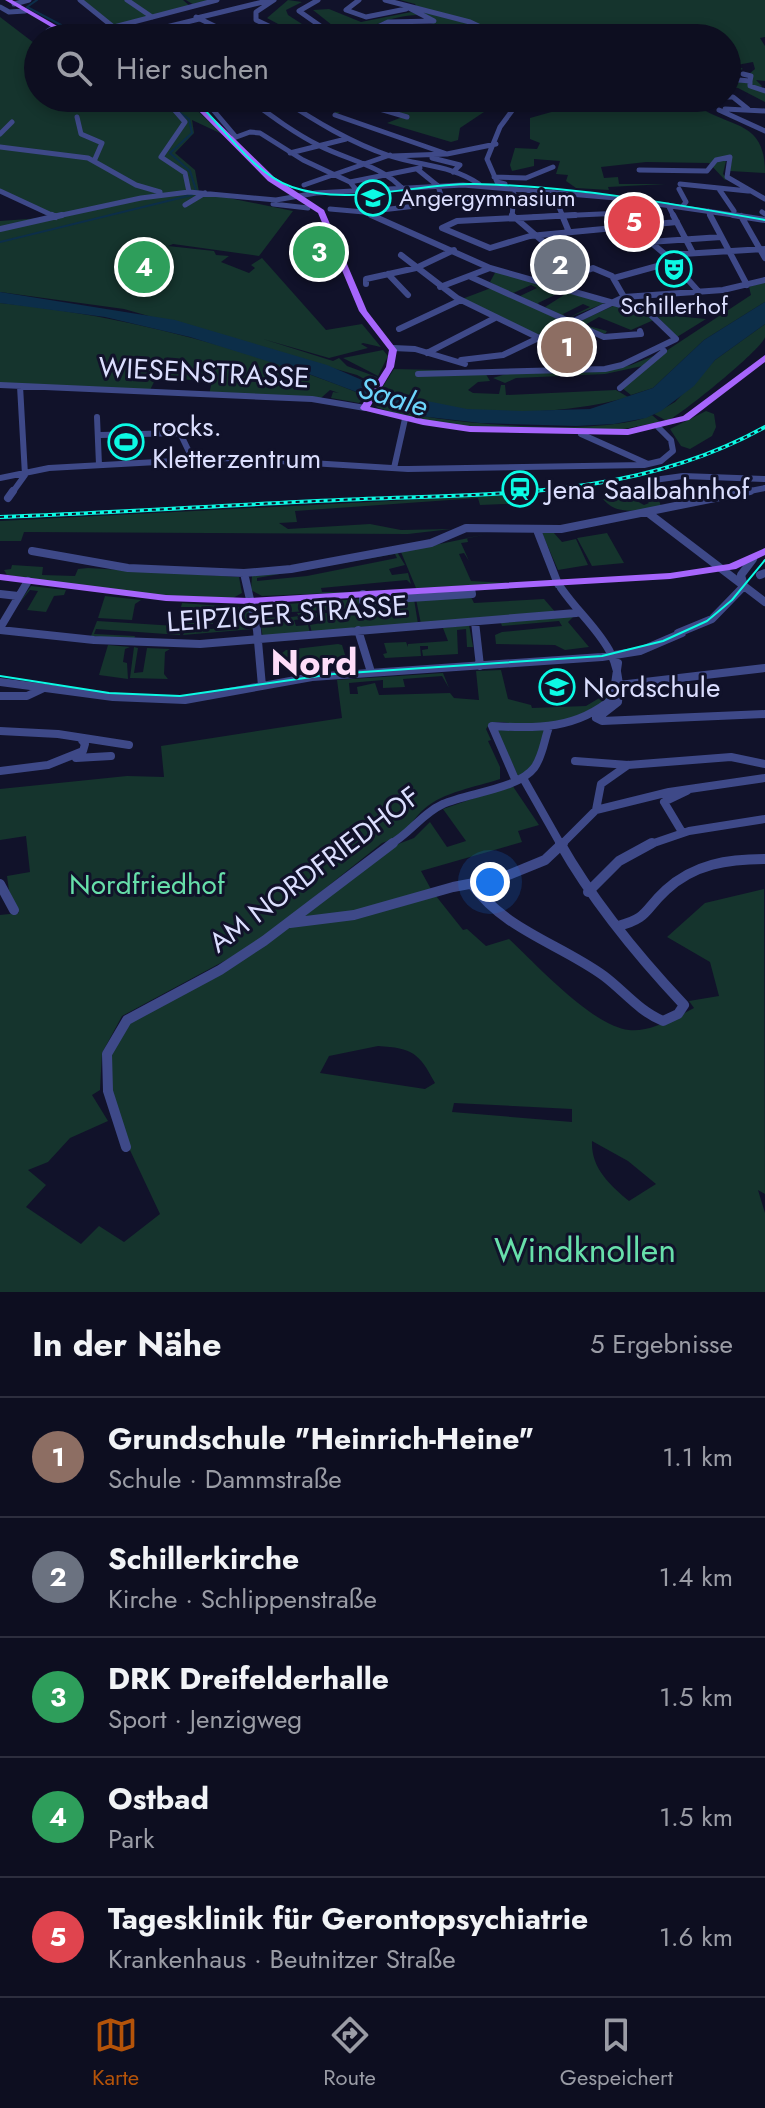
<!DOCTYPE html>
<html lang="de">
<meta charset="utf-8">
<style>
:root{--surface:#0d0e20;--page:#161729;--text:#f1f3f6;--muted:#9a9ca5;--line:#2d2e3e;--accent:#b45309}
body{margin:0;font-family:Jost,sans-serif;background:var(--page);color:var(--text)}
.you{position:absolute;left:490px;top:882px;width:28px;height:28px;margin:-20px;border:6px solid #fff;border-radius:50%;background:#1a73e8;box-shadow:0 0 0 12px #1a73e833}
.badge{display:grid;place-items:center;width:52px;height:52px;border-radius:50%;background:var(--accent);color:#fff;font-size:26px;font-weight:700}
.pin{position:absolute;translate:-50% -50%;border:4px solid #fff;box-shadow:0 2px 8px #0006}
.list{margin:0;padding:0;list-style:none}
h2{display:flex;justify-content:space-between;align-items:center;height:104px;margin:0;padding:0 32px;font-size:34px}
h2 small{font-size:26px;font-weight:400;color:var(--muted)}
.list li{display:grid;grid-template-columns:52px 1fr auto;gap:24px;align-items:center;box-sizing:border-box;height:120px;padding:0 32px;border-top:2px solid var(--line)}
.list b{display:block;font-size:30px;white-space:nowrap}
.list p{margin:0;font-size:26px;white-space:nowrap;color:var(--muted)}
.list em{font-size:26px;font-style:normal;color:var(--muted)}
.icon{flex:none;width:44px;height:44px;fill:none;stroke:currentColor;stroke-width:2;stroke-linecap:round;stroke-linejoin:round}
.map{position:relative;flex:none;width:765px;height:1292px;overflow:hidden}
.search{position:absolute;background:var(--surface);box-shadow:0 4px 12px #0003;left:24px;right:24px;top:24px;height:88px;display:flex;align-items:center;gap:20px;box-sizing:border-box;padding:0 28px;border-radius:44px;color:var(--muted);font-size:30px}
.sheet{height:704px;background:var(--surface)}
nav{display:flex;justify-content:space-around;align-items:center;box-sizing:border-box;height:112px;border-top:2px solid var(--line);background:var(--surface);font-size:22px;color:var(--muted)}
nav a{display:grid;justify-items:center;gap:4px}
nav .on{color:var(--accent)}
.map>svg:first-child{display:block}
.green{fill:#15342d;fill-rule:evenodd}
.water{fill:#0c2e49}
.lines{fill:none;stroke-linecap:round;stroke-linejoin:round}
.stream{stroke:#0c2e49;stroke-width:2}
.minor-far3{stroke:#3e4988;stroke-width:5}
.minor-far2{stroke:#3e4988;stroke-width:6}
.minor-far1{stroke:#3e4988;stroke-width:8}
.minor{stroke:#3e4988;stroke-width:10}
.major{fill:#a665fc;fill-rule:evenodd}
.tram{stroke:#0cfae4;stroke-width:2}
.rail-casing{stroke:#0cfae4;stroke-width:4}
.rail{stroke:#11122a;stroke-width:2;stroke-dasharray:4;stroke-linecap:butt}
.labels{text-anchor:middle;stroke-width:6;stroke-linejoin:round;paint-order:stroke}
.far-poi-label{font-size:24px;fill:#dbdefe;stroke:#11122a;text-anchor:start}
.street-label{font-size:28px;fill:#dbdefe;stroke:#11122a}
.poi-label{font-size:28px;fill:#dbdefe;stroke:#11122a;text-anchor:start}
.park-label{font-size:28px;fill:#67dfaa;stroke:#11122a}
.water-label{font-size:30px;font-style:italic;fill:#6cd5fc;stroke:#11122a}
.near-park-label{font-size:34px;fill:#67dfaa;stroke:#11122a}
.district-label{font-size:36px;font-weight:bold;fill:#feddf9;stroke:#11122a}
</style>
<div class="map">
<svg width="765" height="1292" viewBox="0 0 765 1292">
<rect width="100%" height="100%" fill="#11122a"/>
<path class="green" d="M82,0H126L150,18L153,16L128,0H183L191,7L194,5L186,0H216L114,26Z
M288,0L302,2L286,10L288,15L319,35L293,32L267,18Z
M400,0H765V37L760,38L765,46V81L756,80L762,86L760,89L749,88L765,92V102L738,88L727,87V79L748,81L749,74L755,69L753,62L737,65L743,69L727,74V38H427V34L414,30L436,22L421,14L415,4Z
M329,9L361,22L411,12L418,15C389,15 371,30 342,33L313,10Z
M0,17L38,46V98H184L222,134L192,120L194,133L175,153L195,170L199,192L293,211L259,256L173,244L168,246L214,251L216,255L229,256L221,262L249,273L255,268L251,265L262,258L326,330L362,324L381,347L363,343L361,344L368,348L329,358L263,339L333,361L339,358L347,366L377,377L374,384L357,375L124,309L0,292V221L55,217L0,190Z
M341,98L353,103L357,98H479L484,112L460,128L458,140L451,142L387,123L405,116C380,105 360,100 335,115V108L342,105L329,99Z
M556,98H648L675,103L677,98H700L699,107C734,129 765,121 765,173L730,171L732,158L727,156L723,174L728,179L725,180L709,163L646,162L601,167L604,178L618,177L619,184H666L608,187L609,190L576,188L566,181L568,175L556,174L560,161L534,159V166L512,171L510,165L515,148L537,149L540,143L530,139V118L555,111L559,101Z
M496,271L605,303L568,318L590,307L583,304L563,314L566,318L545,307L564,295L559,293L538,303L541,307L520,296L537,288L531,285L511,294L490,282Z
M765,281V302L704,340L653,388L631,395L622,388L647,365L605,374L516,378L505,383L493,378L509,373L607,371L631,365L666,351L751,295L749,287Z
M491,288L567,322L538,335L462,299Z
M0,303C126,315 249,349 366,396L359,403L331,398L333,392L339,393L330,390L321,398L209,395L212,381L156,378L150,390L0,383Z
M615,305L656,319L631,330L599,317L585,325L607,331L605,334L576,323Z
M655,314L706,319L677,337Z
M765,324C765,328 765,333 765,337C762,349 681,415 667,421L654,414L675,402L715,360Z
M383,350L388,356L378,376L343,358Z
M394,369L484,371L490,381L478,382L468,390L473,393L499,394L501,385H505L506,395L616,390L628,397C562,417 445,419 382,388Z
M375,400C390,406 406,413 422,416C473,425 606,436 652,415L660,422L618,430L471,427L418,420L378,408L374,404L383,406Z
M706,411L714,414L716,427L712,436L690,449L681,446L670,429Z
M653,484L661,506C641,510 618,517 603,499L626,495L644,505L649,503L634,488L623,490Z
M523,494L526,503L480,505L478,498L295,511L297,522L279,523L288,529L370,524L401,530L451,529L408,534L24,532L21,541H0V521Z
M553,532L562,542L576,539L588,565L558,570L542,533Z
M607,533L624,563L592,566L577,538Z
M488,534L467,538L468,542L461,543L469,561L464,553L459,554L471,581L507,583L416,588L401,552Z
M397,552L405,565L389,569L392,575L408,573L411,584L407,580L321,588L322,592H355L262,596L251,590L252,576ZM395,554L397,558L307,576L257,581V578Z
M12,565L43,567L42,575L75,576L78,569L88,568L239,577L242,593L233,598L151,595L7,575L4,570L11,569Z
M31,586L66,590L64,595L54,596L46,612L27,610L38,591L30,590L17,606Z
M105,596L141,600L135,604L132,620L98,618Z
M471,597L474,603L544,599L556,613L421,624L416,599Z
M361,599L357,608L276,613L277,619L299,616L297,613H371L370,608H362V603L414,599L418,624L312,633L310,625L321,623L319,617L294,620L296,626L308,625L310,633L263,638L257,606Z
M182,603L249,608L253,629L183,635L187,627L212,629L233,625L234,609H214L213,624H185L182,622H191L192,607H181Z
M574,616L568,622L589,647L565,650L555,645L496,644L495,635L502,632L562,626L559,621L502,626L501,623Z
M97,621L176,626L181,628L180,635L96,629L94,634L135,636L134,640L91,636Z
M469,625L473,647H467L466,629L457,630L458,654L423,656L422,650L428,649V646H420L421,656L385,658L383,654L387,653L384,643L406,642L408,647V644L448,641L443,628Z
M338,644L342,645L346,658L342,661L283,665L282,653L286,650Z
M108,645L130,647L125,649L123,662L127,663L128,679L99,675Z
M134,647L138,648L134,673L143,672L147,648L170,649L165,652L164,674L168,679L130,678Z
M501,670L508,699L531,705L532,708L586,706L606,694L609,697C587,715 556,726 527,725C514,725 502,720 490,723L486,729L491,740L488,741L500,767V779C476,787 443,792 424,809C404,827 415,832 382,843L254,945L122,1016L102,1053L100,1090L92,1095L108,1121L70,1138L48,1162L28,1170L46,1185L26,1207L81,1244L99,1226L124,1242L160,1214L128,1146L111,1093L112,1054L129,1021L290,925L436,896L463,930L467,929L486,946L509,939C536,964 592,1026 629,1030C652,1032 674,1018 694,1008L689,1001L719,996L710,962L667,937L705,903L764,889L765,1194L758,1190L765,1213V1292H0V915L19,913L10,898L7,876L30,872L26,836L0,840V789L127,776L164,777L161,746L342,718L337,680L443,673L449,688L442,676L403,679L405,687L383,688V680L349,683L350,694H358L357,687L375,683L379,695L450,693L454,698L479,700L476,671ZM378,1046C413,1048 419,1053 435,1083L425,1089L320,1073L329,1056ZM454,1103L572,1109V1122L452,1112ZM592,1141L628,1161L656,1184L629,1201C609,1184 591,1168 592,1141Z
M495,727L545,730L534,766L518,776Z
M512,785L539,825L518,831L522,842L421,871L432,891L382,906L297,920L393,846L414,838L430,822L447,847L466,841L443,809Z"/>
<path class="water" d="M0,292L175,320L327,365L397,395L467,409L522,411L590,409L653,388L704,340L765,302V324L715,360L694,386L661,411L646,418L614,424L576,426L480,423L420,416L309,374L190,337L105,317L0,303Z"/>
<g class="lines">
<path class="stream" d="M37,0L27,7L61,25L52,32L59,38
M179,112L189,119L192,133L170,153L190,171L196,190
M0,242L192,195"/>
<path class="minor-far3" d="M80,0L127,38
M127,0L152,17
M274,0L256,12V20L294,38
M318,0L299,11L336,37
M359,0L346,10L366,17L406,9
M385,0L470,22L504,38
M14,4L29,0
M0,7L9,12L25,11
M196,17L239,38
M197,18L271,0
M114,27L217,0
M172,27L193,38
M53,28L48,31L56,38
M396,31L405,38
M140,38L146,32L199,19
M263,38L277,35
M325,38L367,32L388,22L434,21L409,8
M514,38L537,32
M743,74L751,76L750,81
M727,79L750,81V86L765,91
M727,97H733L748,109
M164,98L185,122L161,157L185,173L189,192
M203,98L236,137
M247,98C270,115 294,133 320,146C354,163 393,167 413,203L442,198L438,186L417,169
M280,98C315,121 351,143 390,156C420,166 452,165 479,184
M314,98L373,107L407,117
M725,109L765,111
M719,110L765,131
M335,115L447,154
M77,117L81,134L102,143L95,159
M0,134L12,122
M231,139L250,132L260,133L303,160L350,182L358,192
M0,147L88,158L136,185L160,192
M290,153L346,139
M392,156L447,154L496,144
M432,158L460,165L453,172
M639,170L707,171L716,160L730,157L727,177L765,199
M494,177L526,178L553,167
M350,182L420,168
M505,184L497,182L487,159L500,127L514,108L509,98
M680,184L748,191
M304,185L390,155
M679,189L686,202L682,207
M719,189L734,211
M0,191L56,217
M553,192L563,217
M616,198L626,217
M273,204L308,208
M185,205L205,193
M430,205L513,198
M668,205L674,217
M330,209L364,212L416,206
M708,211L711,217
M364,212L376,217
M762,212L765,214
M53,217L141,198L189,192L276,200L316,193L463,185L616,198L747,217
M512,217L514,194
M533,217L623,213"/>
<path class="minor-far2" d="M52,215L56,217
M371,215L490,268L649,313L676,339L622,365L605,369L418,374
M512,215L560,256L587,269
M562,215L569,232
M575,215L457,221L442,228L490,248L530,236L677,222
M625,215L630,225L666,255L699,292
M673,215L693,253
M710,215L747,285
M733,215L765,220
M741,216L765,258
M0,229L62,215
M649,242L721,237
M401,255L457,298L539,338
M666,255L765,249
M388,274L408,295
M471,277L604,337L641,334L640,331
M614,278L672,262
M366,284V279L416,268L454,250
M552,285L593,268L612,276L624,297
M440,287L490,268
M399,329L461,300
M393,348L415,349L465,364
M427,353L495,318
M461,360L503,355L624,297L723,290L765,280
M0,385L312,399L365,408
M620,388L664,351
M97,417L99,465
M581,434L648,464
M101,435L180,433L193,460
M394,468L405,419
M0,478L49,468L229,458L408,469L644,465L661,461L673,451L671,440L658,427
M654,480L683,476L765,479
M12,493L25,475L20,386
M740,493L765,488"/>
<path class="minor-far1" d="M8,498L13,491
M647,512L765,602
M537,530L558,584
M32,551L128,568L244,573L291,569L431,543L466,528L561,529L750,491
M244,573L257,630L262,686
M760,575L765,573
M744,586L741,575L753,559
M561,588C589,628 625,648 618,702L600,716
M0,594L18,596
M363,594V601L472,594L471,589
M475,622L480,666
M0,628L28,581
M0,630L94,640L200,644L576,613
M358,630L371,672
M678,633L712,619L744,586
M0,682L113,697L185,700L312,677L602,657L640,651L682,633
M619,685L765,668
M0,696H27L44,688
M596,718L602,721L765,714
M0,731L58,734L129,745
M76,758L111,756
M575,761L628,765L731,757L765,764
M0,771L48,765L83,751L85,744L81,739
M523,778L561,845
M515,779L492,726C537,729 577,729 613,698L618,663
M596,810L601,784L628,765
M682,832L664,802L687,791
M389,845C410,834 421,814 443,804C467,793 518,789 534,768C543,756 544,740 549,727
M561,845L596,810L669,792L765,778
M648,845L689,831L765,819"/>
<path class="minor" d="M0,884L14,910
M472,884C505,930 560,944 604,976C624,991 639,1011 663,1021L678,1014L684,1005C637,955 594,903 560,843
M588,892L619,861L652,843
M290,923L354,915L453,887L501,878L545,860L563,843
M618,926C649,918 644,910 666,890C694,864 728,859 765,859
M126,1147L108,1091L107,1054L127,1020L220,970L264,941L393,843"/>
<path class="major" d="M5,0H12L78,38H70Z
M186,98H193L274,177L324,210L367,311L397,350L394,367L370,407L423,419L470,426L628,429L683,416L765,355V362L689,420L628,435L470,432L423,425L362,410L360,408L386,367L389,350L359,311L318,213L268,181Z
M765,548V555L736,569L670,579L249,604L166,601L0,580V574L166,595L249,598L670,573L729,564Z"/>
<path class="tram" d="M63,31L78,38
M193,98C223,126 252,173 292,187C349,207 416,183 474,184C572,186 669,203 765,220
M0,676L109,693L180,696L333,674L602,656L663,641L707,621L732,600L765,560"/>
<defs>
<path id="rail" d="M0,517C113,513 226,505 339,500C487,493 632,501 765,427"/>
</defs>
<use href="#rail" class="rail-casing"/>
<use href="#rail" class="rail"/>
</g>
<defs>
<symbol id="school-ring" viewBox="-11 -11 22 22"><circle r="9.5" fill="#11122a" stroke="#0cfae4" stroke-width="1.5"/><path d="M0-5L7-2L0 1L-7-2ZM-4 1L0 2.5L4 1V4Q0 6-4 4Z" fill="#0cfae4"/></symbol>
<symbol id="theatre-ring" viewBox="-11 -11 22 22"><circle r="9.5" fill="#11122a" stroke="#0cfae4" stroke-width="1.5"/><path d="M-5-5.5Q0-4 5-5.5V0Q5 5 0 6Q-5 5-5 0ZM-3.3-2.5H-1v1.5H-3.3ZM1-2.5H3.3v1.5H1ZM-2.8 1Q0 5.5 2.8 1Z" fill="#0cfae4"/></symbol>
<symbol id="stadium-ring" viewBox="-11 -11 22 22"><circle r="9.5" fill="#11122a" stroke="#0cfae4" stroke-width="1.5"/><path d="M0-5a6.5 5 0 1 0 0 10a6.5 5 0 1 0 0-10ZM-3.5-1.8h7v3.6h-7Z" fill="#0cfae4"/></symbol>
<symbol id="station-ring" viewBox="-11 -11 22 22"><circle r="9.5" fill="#11122a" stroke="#0cfae4" stroke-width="1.5"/><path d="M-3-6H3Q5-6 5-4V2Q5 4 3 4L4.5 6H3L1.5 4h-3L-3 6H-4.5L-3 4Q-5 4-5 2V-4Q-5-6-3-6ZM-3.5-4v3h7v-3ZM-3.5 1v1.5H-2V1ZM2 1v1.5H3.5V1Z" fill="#0cfae4"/></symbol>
</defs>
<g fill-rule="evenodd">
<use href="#school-ring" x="353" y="178" width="40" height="40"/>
<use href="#theatre-ring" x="654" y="249" width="40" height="40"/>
<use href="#stadium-ring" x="106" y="422" width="40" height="40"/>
<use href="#station-ring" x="500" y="469" width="40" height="40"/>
<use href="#school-ring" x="537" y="667" width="40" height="40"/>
</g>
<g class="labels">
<g class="far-poi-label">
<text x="399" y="206">Angergymnasium</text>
<text x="674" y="314" text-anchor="middle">Schillerhof</text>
</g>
<g class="street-label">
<text transform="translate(204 372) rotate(3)" y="10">WIESENSTRASSE</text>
<text transform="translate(287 613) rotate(-4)" y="10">LEIPZIGER STRASSE</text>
<text transform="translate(314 869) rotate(-37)" y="10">AM NORDFRIEDHOF</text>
</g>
<g class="poi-label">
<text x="152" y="436">rocks.<tspan x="152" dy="32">Kletterzentrum</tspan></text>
<text x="546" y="499">Jena Saalbahnhof</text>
<text x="583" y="697">Nordschule</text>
</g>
<g class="park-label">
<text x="147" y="894">Nordfriedhof</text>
</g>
<g class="water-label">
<text transform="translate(393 397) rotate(17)" y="10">Saale</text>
</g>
<g class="near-park-label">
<text x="585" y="1262">Windknollen</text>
</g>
<g class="district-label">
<text x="314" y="675">Nord</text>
</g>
</g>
</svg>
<div class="you"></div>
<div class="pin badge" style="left:567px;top:347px;background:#8d6e63">1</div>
<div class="pin badge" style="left:560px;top:265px;background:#6b7280">2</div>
<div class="pin badge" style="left:319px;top:252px;background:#2e9e5b">3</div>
<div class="pin badge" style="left:144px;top:267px;background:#2e9e5b">4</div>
<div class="pin badge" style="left:634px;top:222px;background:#e0444e">5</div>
<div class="search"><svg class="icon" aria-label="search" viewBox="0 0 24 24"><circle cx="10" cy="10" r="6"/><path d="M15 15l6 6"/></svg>Hier suchen</div>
</div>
<section class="sheet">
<h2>In der Nähe<small>5 Ergebnisse</small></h2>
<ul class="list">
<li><span class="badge" style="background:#8d6e63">1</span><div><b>Grundschule &quot;Heinrich-Heine&quot;</b><p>Schule · Dammstraße</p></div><em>1.1 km</em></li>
<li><span class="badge" style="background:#6b7280">2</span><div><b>Schillerkirche</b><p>Kirche · Schlippenstraße</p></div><em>1.4 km</em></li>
<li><span class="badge" style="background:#2e9e5b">3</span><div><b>DRK Dreifelderhalle</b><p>Sport · Jenzigweg</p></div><em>1.5 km</em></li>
<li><span class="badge" style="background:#2e9e5b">4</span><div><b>Ostbad</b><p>Park</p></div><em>1.5 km</em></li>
<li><span class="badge" style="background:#e0444e">5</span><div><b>Tagesklinik für Gerontopsychiatrie</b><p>Krankenhaus · Beutnitzer Straße</p></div><em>1.6 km</em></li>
</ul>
</section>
<nav>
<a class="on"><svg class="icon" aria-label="map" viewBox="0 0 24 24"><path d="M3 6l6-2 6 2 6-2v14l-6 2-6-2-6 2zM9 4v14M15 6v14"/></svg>Karte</a>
<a><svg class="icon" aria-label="directions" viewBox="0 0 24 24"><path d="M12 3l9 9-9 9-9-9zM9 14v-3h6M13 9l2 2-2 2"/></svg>Route</a>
<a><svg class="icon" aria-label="saved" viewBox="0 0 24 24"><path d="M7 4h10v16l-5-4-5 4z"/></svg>Gespeichert</a>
</nav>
